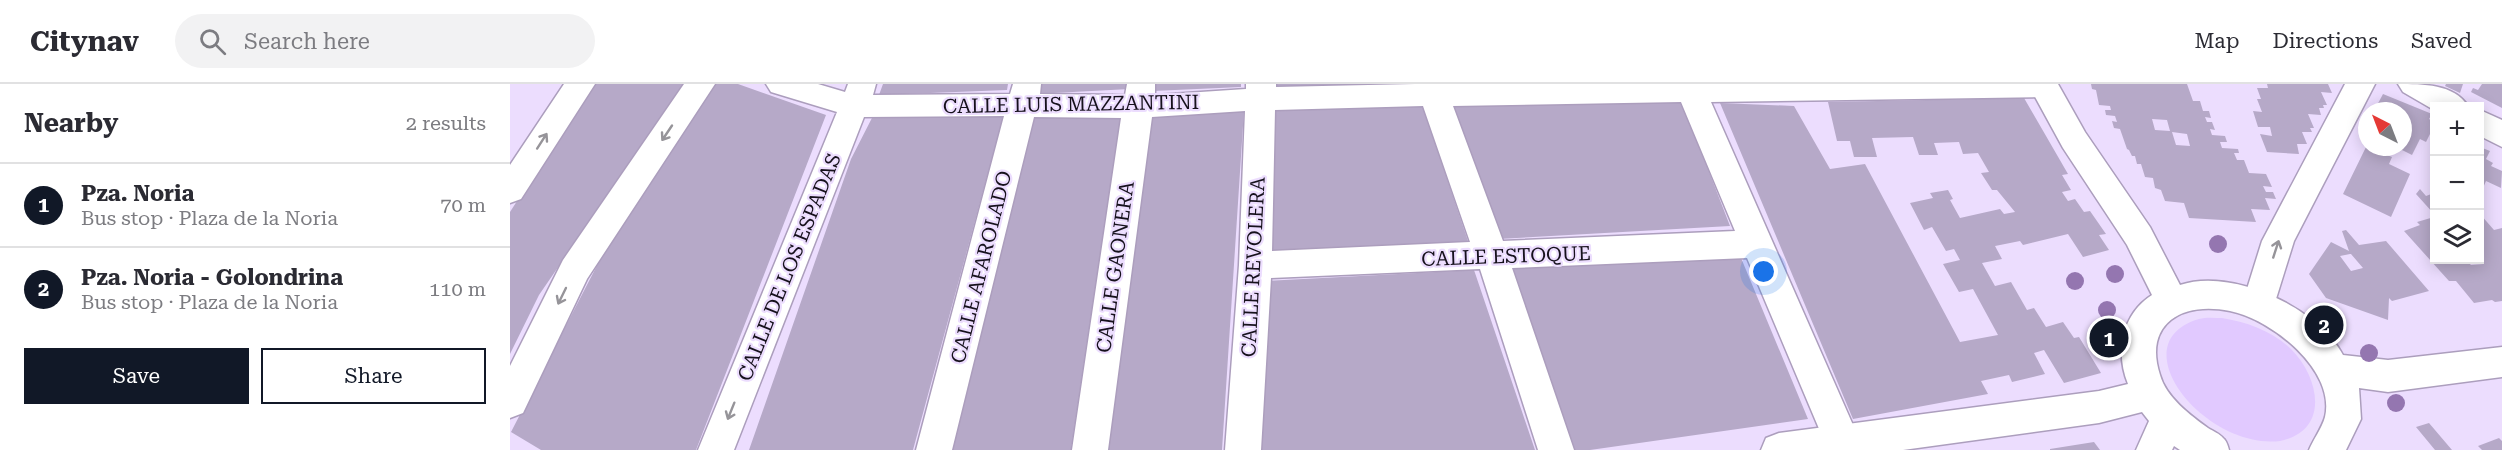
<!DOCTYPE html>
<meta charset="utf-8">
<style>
:root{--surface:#fff;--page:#f2f2f3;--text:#2b2b33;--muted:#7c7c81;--line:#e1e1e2;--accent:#111827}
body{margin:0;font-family:"Roboto Serif",serif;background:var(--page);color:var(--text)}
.controls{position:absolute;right:18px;top:18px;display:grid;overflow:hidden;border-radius:0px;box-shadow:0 3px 15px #0003}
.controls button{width:54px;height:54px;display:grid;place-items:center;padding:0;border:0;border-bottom:2px solid var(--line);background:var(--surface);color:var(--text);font:30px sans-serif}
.compass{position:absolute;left:1848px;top:18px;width:54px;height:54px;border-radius:50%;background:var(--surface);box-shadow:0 3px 15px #0003;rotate:318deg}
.you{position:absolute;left:1254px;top:188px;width:21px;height:21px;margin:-15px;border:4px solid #fff;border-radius:50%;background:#1a73e8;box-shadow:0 0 0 9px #1a73e833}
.badge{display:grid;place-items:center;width:39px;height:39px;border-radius:50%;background:var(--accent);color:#fff;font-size:20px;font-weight:700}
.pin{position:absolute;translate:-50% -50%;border:3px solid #fff;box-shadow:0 2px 6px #0006}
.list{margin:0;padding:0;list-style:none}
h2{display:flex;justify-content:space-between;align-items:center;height:78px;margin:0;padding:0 24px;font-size:26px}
h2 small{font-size:20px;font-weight:400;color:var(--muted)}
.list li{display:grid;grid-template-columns:39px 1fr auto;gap:18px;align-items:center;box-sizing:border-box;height:84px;padding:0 24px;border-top:2px solid var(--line)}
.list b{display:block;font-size:22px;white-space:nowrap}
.list p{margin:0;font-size:20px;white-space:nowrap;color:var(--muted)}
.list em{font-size:20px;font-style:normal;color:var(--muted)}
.actions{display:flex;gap:12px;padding:18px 24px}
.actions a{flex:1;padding:14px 0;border:2px solid var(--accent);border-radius:0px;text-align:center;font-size:21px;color:var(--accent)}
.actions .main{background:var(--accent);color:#fff}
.icon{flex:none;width:33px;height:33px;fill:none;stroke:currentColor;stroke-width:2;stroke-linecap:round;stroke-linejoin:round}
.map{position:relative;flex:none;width:1992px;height:366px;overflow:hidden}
header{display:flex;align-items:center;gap:36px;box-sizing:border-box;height:84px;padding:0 30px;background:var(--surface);border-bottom:2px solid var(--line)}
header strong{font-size:28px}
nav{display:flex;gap:33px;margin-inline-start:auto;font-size:21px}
.search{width:420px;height:54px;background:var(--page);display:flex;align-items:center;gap:15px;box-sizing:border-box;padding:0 21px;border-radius:33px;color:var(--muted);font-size:22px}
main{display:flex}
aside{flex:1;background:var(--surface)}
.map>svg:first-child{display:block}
.green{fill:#e1c9ff}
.building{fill:#b6a9c8;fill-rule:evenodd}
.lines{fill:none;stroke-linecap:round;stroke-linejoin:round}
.minor-casing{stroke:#ac9ebd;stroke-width:3}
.tertiary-casing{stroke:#ac9ebd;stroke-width:3}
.minor{fill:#fff;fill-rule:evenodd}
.tertiary{fill:#fff;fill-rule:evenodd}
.tree{fill:#9476b0}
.oneway{stroke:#969499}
.labels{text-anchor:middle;stroke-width:4.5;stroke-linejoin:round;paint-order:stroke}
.street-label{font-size:20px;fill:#16111c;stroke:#ecddfe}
</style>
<header>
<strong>Citynav</strong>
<div class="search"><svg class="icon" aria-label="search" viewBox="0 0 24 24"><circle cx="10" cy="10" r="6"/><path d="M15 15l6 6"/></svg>Search here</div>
<nav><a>Map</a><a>Directions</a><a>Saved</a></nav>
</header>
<main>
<aside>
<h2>Nearby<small>2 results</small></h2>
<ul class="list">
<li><span class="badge">1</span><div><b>Pza. Noria</b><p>Bus stop · Plaza de la Noria</p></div><em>70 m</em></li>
<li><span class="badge">2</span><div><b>Pza. Noria - Golondrina</b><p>Bus stop · Plaza de la Noria</p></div><em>110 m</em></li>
</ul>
<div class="actions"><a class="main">Save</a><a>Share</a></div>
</aside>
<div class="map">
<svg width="1992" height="366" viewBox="0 0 1992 366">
<rect width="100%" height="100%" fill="#ecddfe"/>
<path class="green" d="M1712,234C1737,238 1762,247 1781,265C1810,294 1820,347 1770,357C1695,366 1608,259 1689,235C1696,233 1705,234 1712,234Z"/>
<path class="building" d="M82,0H174L29,211L0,270V128Z
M203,0H228L316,31L186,366H31L1,348L94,168Z
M373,0H498L497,6L369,11Z
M527,0H621L620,5L524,10Z
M644,0H731V3L643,7Z
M760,0H835V2L760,4Z
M1581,0H1677L1683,17H1690L1693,27H1699L1701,34L1695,33L1697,38H1702L1705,46L1700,45L1702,51L1715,52L1717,58H1710L1712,64L1728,65L1729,69H1724L1727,76H1734L1739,89L1756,90L1762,103L1753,102L1756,108H1763L1766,115L1755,114L1760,126L1741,125L1746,138L1679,134L1674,119L1655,117L1651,106L1645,104L1643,94L1635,93L1631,80H1627L1625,72H1622L1619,66L1617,65L1610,45L1604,44L1602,37L1607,38L1605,32L1596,31L1595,26H1601L1600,22L1589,21L1586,6L1582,5ZM1642,35L1657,36L1660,47L1645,46ZM1662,48L1677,50L1680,62L1666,61Z
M1757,0H1818L1822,9L1811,8L1817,21H1813L1814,24H1809L1811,31L1798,30L1804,44H1800L1802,48H1792L1797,60H1787L1789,70L1757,68L1750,50L1762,52L1760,43H1748L1743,27L1752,28L1747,15H1751L1747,4H1758Z
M1936,0H1953L1950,9L1935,2Z
M1972,0H1992V24L1961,8L1963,4L1968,6Z
M1873,10L1922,30L1919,35L1924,38V42L1916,58L1910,55L1902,71L1886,63H1893V27H1864Z
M1514,14L1558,90L1552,91L1561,106L1552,108L1558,117L1565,115L1574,128L1580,127L1596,150L1589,151L1599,166L1573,173L1558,150L1513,161L1510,157L1485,162L1492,175L1472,179L1485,202L1501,198L1517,226L1524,224L1536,243L1553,238L1564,254L1569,253L1591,289L1554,299L1534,266L1524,269L1535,290L1502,298L1499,291L1471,297L1478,310L1343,335L1210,19L1284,22L1320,85L1355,80L1450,258L1488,251L1463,205L1449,208L1433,180L1450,176L1444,165L1436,167L1422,143L1414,146L1400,119L1423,114L1420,109L1438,106L1443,115L1440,116L1450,134L1490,125L1494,130L1505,128L1487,106H1482L1471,89L1479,88L1468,69L1453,70L1449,58L1424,59L1428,71H1409L1403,53L1362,54L1367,73H1344L1340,57H1327L1318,18Z
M1171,15L1220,142L988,155L937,21Z
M912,20L959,160L756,169L761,24Z
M734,26L712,366H593L638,29Z
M522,28L611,29L561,366H435Z
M364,30H494L403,366H239L341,75Z
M1856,63L1882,73L1879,80L1900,90L1881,133L1833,110Z
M1970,63L1980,67L1976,75L1983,79L1981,82L1992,87L1991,104L1976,97L1970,111Z
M1910,105L1916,112L1924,109V130L1906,110Z
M1970,130L1984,146L1992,144V217L1985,218L1982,216L1964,219L1946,197H1939L1894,147L1910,141L1907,138L1924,133V176H1956L1961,181L1973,180L1970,176Z
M1836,146L1849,161L1876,157L1919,207L1882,217L1879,214L1878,236L1816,214L1799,190L1821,158L1839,167L1832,147ZM1840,170H1841L1853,184L1841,187L1830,172Z
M1229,169L1298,335L1080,366H1065L999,181Z
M964,186L1025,366H748L755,197Z
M1919,339L1942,366H1925L1906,343Z
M1989,354L1992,357V366H1972L1968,362Z
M1584,358L1590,366H1540V365Z"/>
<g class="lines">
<defs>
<path id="minor" d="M54,0H85L11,115L0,119V81Z
M174,0H205L77,195L13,329L0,334V282L53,176Z
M256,0H308L335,8L338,0H366L363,11L500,10L503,0H531L530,10L615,11L617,0H645V11L736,5V0H766V3L905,0H1547L1548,2L1543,10L1533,13L1201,18L1350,357L1346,366H1318L1237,174L1002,184L1064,366H1028L970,185L761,194L751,366H715L729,181L735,27L642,33L598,366H562L611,34L524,33L442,366H406L494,32L354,33L224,366H188L327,28L261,8ZM1171,18L1225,147L993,157L943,22ZM913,22L960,158L762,167L765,26Z
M1835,0H1865L1784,157L1761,231L1749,235L1737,231L1732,221L1752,157Z
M1888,0C1913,0 1944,0 1958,22H1924V26L1893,8Z
M1970,26L1992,36V63L1970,52Z"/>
<path id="tertiary" d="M1518,0H1548L1575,48L1640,143L1670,201C1722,183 1808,224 1833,271L1878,276L1992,263V293L1878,308L1849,304L1851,335L1836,366H1799C1803,356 1812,344 1815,333C1826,286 1761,235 1720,227C1673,217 1633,239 1650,291C1656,313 1680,331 1698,344C1703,347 1710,350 1713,354C1716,356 1718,362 1719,366H1670L1664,362L1662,366H1626L1639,337L1632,328L1589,339L1393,366H1251L1256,354L1269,349L1589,307L1618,300C1605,268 1612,230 1642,211L1617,161L1553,64Z"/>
</defs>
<use href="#minor" class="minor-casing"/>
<use href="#tertiary" class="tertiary-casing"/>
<use href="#minor" class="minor"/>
<use href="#tertiary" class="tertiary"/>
</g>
<g class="tree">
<circle cx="1708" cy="160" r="9"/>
<circle cx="1605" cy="190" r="9"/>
<circle cx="1565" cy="197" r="9"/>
<circle cx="1597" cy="226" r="9"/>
<circle cx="1859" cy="269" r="9"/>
<circle cx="1886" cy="319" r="9"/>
</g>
<defs><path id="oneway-shaft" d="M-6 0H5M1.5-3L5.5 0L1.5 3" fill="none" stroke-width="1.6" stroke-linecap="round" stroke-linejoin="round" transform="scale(1.5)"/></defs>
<g class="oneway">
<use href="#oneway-shaft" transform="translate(157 49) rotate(124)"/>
<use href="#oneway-shaft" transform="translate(32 57) rotate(-57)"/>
<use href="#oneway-shaft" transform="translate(1766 165) rotate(-72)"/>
<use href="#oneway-shaft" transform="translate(52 212) rotate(116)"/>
<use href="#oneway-shaft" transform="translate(221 327) rotate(112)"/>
</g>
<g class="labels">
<g class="street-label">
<text transform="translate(561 20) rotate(-1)" y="7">CALLE LUIS MAZZANTINI</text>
<text transform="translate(996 172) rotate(-2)" y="7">CALLE ESTOQUE</text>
<text transform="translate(279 183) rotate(-68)" y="7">CALLE DE LOS ESPADAS</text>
<text transform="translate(471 183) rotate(-76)" y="7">CALLE AFAROLADO</text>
<text transform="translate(605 183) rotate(-82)" y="7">CALLE GAONERA</text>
<text transform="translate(743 183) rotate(-87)" y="7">CALLE REVOLERA</text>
</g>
</g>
</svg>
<div class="controls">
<button>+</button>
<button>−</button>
<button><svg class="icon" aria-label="layers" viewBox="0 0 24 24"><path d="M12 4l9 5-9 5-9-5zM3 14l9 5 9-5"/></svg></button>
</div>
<svg class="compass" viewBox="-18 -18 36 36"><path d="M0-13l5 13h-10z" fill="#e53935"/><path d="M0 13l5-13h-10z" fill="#7c7c81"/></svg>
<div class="you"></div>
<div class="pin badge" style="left:1599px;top:254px">1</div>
<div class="pin badge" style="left:1814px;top:241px">2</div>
</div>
</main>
